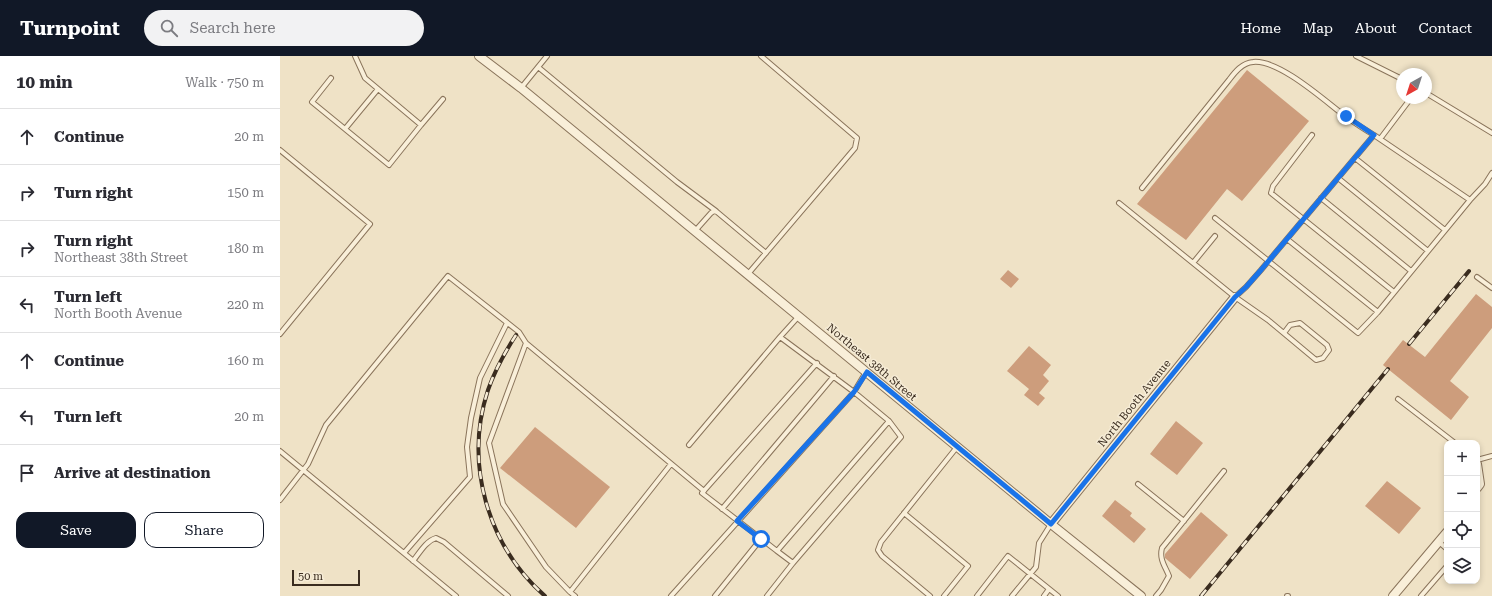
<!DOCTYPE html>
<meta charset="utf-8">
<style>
:root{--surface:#fff;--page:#f2f2f3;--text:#2b2b33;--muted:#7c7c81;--line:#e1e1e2;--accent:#111827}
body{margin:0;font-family:"Roboto Serif",serif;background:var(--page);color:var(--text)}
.controls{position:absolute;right:12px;bottom:12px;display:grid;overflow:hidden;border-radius:8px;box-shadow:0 2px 6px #0003}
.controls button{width:36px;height:36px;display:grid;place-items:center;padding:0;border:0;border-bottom:1px solid var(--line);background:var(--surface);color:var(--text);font:20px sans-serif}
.compass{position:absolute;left:1116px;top:12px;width:36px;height:36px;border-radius:50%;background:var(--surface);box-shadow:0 2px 6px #0003;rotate:219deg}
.scale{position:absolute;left:12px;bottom:10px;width:68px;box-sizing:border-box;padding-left:4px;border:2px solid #3a2c1f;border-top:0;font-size:11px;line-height:14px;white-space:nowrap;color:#3a2c1f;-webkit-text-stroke:3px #f6ecd6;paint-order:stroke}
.stop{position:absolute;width:12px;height:12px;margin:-9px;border:3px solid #1a73e8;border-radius:50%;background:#fff}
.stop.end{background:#1a73e8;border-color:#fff;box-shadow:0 1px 4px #0008}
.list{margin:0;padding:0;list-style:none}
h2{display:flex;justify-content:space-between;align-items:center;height:52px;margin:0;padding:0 16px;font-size:17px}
h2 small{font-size:13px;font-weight:400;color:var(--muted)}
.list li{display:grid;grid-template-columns:26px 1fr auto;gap:12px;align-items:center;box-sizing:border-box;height:56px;padding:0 16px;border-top:1px solid var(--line)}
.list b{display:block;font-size:15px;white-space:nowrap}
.list p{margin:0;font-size:13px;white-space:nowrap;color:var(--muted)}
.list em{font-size:13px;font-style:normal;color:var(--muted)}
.actions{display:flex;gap:8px;padding:12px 16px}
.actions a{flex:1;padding:9px 0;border:1px solid var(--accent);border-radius:12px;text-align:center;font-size:14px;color:var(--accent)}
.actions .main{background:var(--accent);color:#fff}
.icon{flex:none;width:22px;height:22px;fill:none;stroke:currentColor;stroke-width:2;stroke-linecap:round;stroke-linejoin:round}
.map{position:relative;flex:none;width:1212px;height:540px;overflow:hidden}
header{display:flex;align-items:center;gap:24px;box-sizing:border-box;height:56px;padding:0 20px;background:var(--accent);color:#fff}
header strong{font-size:19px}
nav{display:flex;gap:22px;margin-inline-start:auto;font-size:14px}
.search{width:280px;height:36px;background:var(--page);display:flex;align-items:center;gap:10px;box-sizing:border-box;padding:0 14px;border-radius:22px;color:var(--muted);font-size:15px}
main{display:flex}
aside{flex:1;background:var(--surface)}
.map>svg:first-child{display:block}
.building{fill:#cd9d7c}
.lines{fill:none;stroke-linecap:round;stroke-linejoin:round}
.lane-casing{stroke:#8a745b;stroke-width:6}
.street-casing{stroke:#8a745b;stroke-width:10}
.lane{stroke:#f9efd9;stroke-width:4}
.street{stroke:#f9efd9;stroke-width:8}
.rail-casing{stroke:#3a2c1f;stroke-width:4}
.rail{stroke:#f6ecd6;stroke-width:2.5;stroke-dasharray:8;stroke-linecap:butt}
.route{stroke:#1a73e8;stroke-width:5}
.labels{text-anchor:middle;stroke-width:3;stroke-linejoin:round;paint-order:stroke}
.street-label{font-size:11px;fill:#3a2c1f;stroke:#f6ecd6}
</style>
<header>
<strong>Turnpoint</strong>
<div class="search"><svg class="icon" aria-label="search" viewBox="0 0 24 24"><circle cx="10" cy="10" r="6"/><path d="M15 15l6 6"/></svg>Search here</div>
<nav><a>Home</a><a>Map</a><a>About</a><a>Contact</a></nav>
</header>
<main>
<aside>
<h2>10 min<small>Walk · 750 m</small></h2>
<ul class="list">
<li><svg class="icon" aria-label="ahead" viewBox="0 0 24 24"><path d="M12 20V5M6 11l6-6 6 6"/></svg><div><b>Continue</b></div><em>20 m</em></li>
<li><svg class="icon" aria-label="right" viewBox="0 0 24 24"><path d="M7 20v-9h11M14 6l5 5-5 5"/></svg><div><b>Turn right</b></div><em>150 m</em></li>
<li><svg class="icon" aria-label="right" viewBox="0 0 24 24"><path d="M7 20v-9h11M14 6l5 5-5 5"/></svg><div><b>Turn right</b><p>Northeast 38th Street</p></div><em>180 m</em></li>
<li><svg class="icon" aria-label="left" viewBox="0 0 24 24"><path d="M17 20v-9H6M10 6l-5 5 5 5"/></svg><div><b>Turn left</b><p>North Booth Avenue</p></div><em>220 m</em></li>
<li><svg class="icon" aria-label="ahead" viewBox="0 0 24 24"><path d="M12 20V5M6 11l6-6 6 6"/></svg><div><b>Continue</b></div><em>160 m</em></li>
<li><svg class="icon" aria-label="left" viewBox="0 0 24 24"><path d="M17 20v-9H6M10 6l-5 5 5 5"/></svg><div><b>Turn left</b></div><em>20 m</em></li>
<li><svg class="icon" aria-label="arrive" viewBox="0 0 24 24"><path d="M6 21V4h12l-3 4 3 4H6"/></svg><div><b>Arrive at destination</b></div></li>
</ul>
<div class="actions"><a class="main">Save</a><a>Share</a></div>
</aside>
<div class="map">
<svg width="1212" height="540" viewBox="0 0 1212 540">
<rect width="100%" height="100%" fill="#efe2c6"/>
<path class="building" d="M967,14L1029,65L962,145L947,133L906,184L857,148Z
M728,214L739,223L731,232L720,223Z
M1196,238L1212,251V272L1170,325L1189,341L1171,364L1103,309L1123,284L1145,301Z
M749,290L771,309L763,319L769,325L759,337L765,342L758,350L744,339L749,333L727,315Z
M896,365L923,387L897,419L870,398Z
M255,371L330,431L296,472L220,412Z
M1107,425L1141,452L1119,478L1085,450Z
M835,444L852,457L850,460L866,473L854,487L822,460Z
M921,456L948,479L910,523L885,502V498Z"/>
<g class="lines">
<defs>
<path id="lane" d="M1076,0L1122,23
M258,11L397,126L436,155
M51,22L32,46L109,109L141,69L85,22L75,0
M241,32L267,0
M1146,37L1212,77
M141,69L163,43
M65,73L98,33
M1032,79L993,130L991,137L1114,236
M1100,83L1131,42
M0,94L90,168L0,278
M1075,102L1165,174
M1058,122L1148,195
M862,132L949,24C955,16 962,7 973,6C999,3 1045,45 1065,60C1075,67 1084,73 1094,79
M1041,142L1131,215
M839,147L955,241L988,264L1036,304L1043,302L1049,294L1047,289L1020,267L1010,269L1004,277
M935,162L1078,277L1098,256
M415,175L431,157L434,155L437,156L486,197
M1007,183L1098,256L1190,144
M913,207L935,180
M468,218L575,92L577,82L481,0
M1197,221L1212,232
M955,241L966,231L981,214L1094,79L1190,144L1205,128L1212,117
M519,260L500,281L574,336L586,316
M246,287L209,387L223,448L266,511L290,536
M1118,343L1175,387
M409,389L500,281
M0,395L176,540
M1197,404L1212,400
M858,428L904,465
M0,444L28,408L46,369L168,220L239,276L246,287L424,435
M442,453L554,320
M624,457L688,510L664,540
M1159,486L1167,493
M497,495L513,507L621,381L609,365
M124,497L190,421L187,391L191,362L200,322L227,267
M133,505C140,496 146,485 156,482L164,486L228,540
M295,540L290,536L391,408
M391,540L574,336L609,365L497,495L422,437L537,307
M435,540L481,483
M487,540L513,507
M650,540L602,500L598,494L601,486L677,391
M697,540L728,500L778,540
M732,540L756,511L759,487L771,468
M764,540L769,533
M876,540L881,534L889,520C885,510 879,503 882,492L944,415
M1007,540H1008
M1141,540L1167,510"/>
<path id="street" d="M199,0L241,32L771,468L861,540
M1197,408L1200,428L1197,432
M771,468L955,241
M1113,540L1167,476"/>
</defs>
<use href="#lane" class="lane-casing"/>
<use href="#street" class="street-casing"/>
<use href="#lane" class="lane"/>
<use href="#street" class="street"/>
<defs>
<path id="rail" d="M236,279C225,296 215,314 208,334C184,407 207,489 265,540
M1129,288L1189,215
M921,540L1108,313"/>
</defs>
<use href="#rail" class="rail-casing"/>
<use href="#rail" class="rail"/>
</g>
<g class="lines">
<path class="route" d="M481,483L457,465L574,336L587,316L771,468L955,241L966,231L981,214L1094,79L1066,60"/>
</g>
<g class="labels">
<g class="street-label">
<text transform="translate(592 306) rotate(40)" y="4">Northeast 38th Street</text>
<text transform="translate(854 347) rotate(-51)" y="4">North Booth Avenue</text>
</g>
</g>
</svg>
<div class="controls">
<button>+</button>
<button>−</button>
<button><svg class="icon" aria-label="locate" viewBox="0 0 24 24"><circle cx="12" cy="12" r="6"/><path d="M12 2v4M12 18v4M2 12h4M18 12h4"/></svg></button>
<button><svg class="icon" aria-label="layers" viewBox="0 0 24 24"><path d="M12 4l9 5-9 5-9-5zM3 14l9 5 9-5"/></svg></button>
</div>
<svg class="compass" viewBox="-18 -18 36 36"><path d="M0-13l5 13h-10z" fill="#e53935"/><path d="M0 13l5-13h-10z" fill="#7c7c81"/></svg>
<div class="scale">50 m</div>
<div class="stop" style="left:481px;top:483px"></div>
<div class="stop end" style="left:1066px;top:60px"></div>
</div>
</main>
